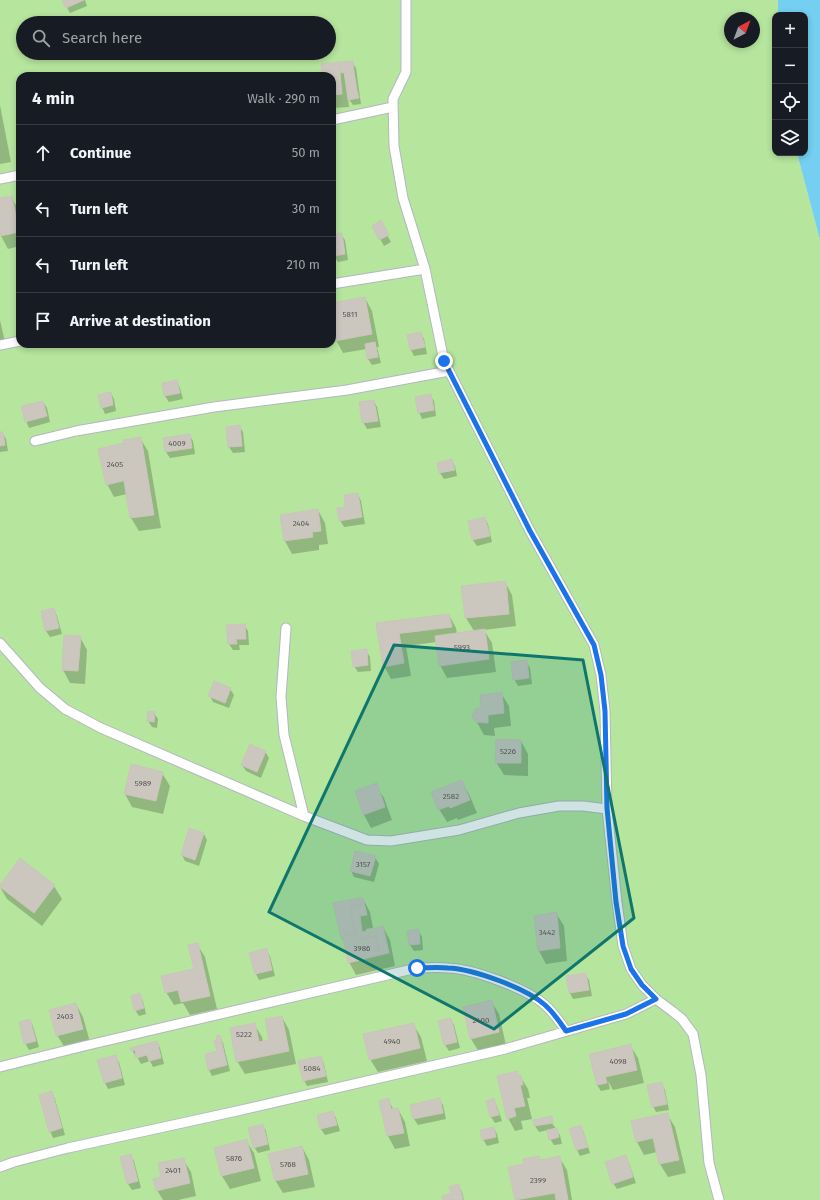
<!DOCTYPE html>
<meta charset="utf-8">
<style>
:root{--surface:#171b24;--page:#242831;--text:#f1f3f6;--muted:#9ea1a6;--line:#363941}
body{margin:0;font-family:"Fira Sans",sans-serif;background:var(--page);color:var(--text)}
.controls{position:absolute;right:12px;top:12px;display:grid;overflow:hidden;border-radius:8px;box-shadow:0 2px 6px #0003}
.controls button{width:36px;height:36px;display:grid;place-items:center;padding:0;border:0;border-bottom:1px solid var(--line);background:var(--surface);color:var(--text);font:20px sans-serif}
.compass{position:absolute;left:724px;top:12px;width:36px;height:36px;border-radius:50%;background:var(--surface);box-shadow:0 2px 6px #0003;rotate:41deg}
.stop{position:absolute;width:12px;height:12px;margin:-9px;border:3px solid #1a73e8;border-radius:50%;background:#fff}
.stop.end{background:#1a73e8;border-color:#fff;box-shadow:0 1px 4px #0008}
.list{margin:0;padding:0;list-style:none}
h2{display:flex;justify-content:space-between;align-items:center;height:52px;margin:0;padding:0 16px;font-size:17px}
h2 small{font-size:13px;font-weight:400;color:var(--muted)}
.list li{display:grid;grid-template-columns:26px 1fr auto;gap:12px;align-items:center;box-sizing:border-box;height:56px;padding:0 16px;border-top:1px solid var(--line)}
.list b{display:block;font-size:15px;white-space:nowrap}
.list em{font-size:13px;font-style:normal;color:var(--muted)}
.icon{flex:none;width:22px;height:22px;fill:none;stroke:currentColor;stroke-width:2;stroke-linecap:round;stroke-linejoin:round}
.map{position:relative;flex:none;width:820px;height:1200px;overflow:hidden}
.search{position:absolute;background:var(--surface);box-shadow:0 2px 6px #0003;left:16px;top:16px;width:320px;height:44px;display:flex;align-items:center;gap:10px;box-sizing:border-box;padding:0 14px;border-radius:22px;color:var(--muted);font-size:15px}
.panel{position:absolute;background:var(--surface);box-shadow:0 2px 6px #0003;left:16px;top:72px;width:320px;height:276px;border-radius:12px}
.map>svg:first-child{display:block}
.green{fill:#b6e59e;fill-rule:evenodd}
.water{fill:#75cff0}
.shadow{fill:#0003}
.building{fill:#cbc7bf;stroke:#cbc5ba}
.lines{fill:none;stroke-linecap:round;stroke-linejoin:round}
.lane-casing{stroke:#b4b7c1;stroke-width:11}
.lane{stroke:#fff;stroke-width:9}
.route{stroke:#1a73e8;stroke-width:5}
.marked{fill:#0f766e;fill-opacity:0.2;stroke:#0f766e;stroke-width:3;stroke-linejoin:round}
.labels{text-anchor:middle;stroke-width:3.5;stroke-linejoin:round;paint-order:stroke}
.number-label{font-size:8px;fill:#555452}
</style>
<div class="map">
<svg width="820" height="1200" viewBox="0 0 820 1200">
<rect width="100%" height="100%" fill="#efe9e1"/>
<path class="green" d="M0,0H778V15H775V153H797L820,240V1200H0ZM730,18H754V42H730ZM23,23H329V53H23ZM20,76H332V344H20Z"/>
<path class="water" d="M778,0H820V240L797,153H805V15H778Z"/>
<path class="shadow" d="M63,0H85L87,6L70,13Z
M352,62L356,68L361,104L353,105L348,98L349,107L332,108V76H323Z
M0,105L11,162L0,164Z
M11,197L19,210L20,217V246L8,249L0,234V199Z
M380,222L391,242L384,246L373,226Z
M341,234L345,240L348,260L338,262L334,256L332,246V235Z
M365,298L372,311L379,347H377L381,363L372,365L368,359L367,349L343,353L336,340L332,319V304Z
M0,320L5,342L0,343Z
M421,333L424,339L427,354L414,356L411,350L408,336Z
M192,344H204L205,346L195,348Z
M177,381L180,388L183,399L169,402L165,396L163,384Z
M111,393L114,399L116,411L105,414L102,407Z
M430,395L434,401L436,416L422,419L419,412Z
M374,401L377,407L381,427L367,429L363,422Z
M43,402L47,408L50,422L29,428L26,421Z
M239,426L243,432L245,452L233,453L229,447L227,428Z
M0,433H2L6,439L8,451L0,452Z
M189,435L193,441L195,454L170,458L166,452L164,439Z
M140,438L148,451L161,528L139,531L131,518L127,494L114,497L107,484L125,444Z
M452,460L455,466L457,476L444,479L440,473Z
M358,494L361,501L365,524L344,527L340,520Z
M318,510L325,523L328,544L319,545V550L292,554L285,541Z
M485,518L488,524L492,542L477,546L473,540Z
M505,582L512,595L516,626L484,630L492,643L496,672L447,678L440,665L437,642L406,646L411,676L391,679L384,666L377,624L449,615L456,628L457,634L474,631L466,618L463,587Z
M54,609L57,616L62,634L50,637L46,631L42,612Z
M244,625L248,631L249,645H239L240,650H233L229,644Z
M80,637L87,650L85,684L70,683L63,670Z
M366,650L370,657L371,671L358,672L354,666Z
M526,661L530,668L532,684L518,686L514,679Z
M230,689L234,695L229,708L213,702L210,696Z
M501,693L509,706L511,726L494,728L495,736L484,735L474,717L482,708Z
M149,712L154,713L158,719L157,728L152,727L148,721Z
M521,741L528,754V776L504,775L496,762Z
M265,751L269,758L261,778L246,771L242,765Z
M162,773L170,786L163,814L132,807L125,794Z
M461,781L469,794L477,813L458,820L457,818L447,822L439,809Z
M376,785L384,798L392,820L371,828L364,815L356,792Z
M204,834L207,840L199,866L185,861L182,855Z
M375,857L379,864L374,882L354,877L351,871Z
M20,860L54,886L62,899L42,926L7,899L0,887Z
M363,899L370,912L373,928L366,929L367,932L383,927L390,940L395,966L356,975L349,962L344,941L342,938L334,904Z
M556,913L564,926L567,961L546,964L539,951L535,917Z
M418,930L422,937L423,950L414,951L410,945L408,932Z
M197,944L205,957L217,1009L190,1015L183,1003L174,1005L166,992L195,970Z
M266,950L270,956L275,976L259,980L256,974Z
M585,974L589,980L592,996L573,999L570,993Z
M140,995L143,1001L146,1014L139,1016L135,1010Z
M491,1001L499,1014L506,1045L479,1052L471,1039L464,1008Z
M76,1004L83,1017L90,1042L65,1048L57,1035Z
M282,1017L289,1030L296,1064L245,1074L237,1061L254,1024L262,1037L263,1042L270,1041Z
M451,1019L454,1025L460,1048L449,1051L445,1045L440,1022Z
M30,1020L33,1026L39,1047L29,1050L25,1043Z
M413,1024L421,1037L427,1061L378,1072L370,1059Z
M220,1036L223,1043L230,1071L212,1076L209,1070L218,1052V1040Z
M157,1042L160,1048L164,1064L153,1067L150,1061L141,1064L137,1057H136L131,1048Z
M630,1045L638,1058L644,1083L613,1090L608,1081L610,1089L601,1091L597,1085L591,1055Z
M115,1056L119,1062L125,1085L108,1089L105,1083Z
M321,1057L324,1064L328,1082L307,1086L304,1080Z
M518,1076H520L528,1089L530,1098H527L532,1119L521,1121L523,1129L515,1131L508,1118Z
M662,1084L665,1090L669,1110L656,1112L653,1106Z
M52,1092L55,1099L65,1135L53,1138L50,1131Z
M439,1099L443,1105L446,1119L418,1125L414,1119Z
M388,1100L394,1110L398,1109L405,1122L410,1146L395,1149L388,1136L380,1101Z
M494,1100L497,1106L502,1121L495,1123L491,1117L487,1101Z
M333,1112L336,1118L340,1131L325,1135L321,1129L318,1116Z
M667,1114L675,1127L686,1173L668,1177L660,1164L657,1152L644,1155L637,1142Z
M551,1118L555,1125L552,1119L550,1120L560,1135L562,1144L554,1145L550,1139L548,1130L539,1132L535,1126Z
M263,1125L266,1131L270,1150L258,1153L254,1147Z
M581,1126L584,1133L590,1153L580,1156L577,1150L571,1129Z
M494,1128L497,1134L499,1143L487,1146L483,1139Z
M246,1140L254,1153L261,1181L230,1189L222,1176Z
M302,1147L309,1160L315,1187L283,1193L275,1180Z
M131,1155L134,1161L141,1188L132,1190L128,1184L122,1158Z
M539,1157L541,1161L559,1157L567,1170L572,1200H516L509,1168L525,1164Z
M625,1157L629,1163L636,1183L617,1189L613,1183Z
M183,1159L191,1172L196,1196L178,1200H163L157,1190L162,1178Z
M459,1186L462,1192L464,1200H444L452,1194Z"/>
<path class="building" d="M62,0H84L66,8Z
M52,16L53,23H44L42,19Z
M353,61L354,71L340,73L339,62Z
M339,62L342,94L332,95V76H322L321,64Z
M354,71L357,90L347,92L344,72Z
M304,72V76H281Z
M357,90L359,98L348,100L347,92Z
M12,196L19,232L0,236V198Z
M381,220L389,235L379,240L372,226Z
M342,233L345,254L333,256L332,234Z
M365,297L372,334L335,341L332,325V303Z
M421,332L425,347L410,350L407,335Z
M375,342L378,357L367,359L365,344Z
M177,380L180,393L164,396L162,383Z
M111,392L113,405L101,408L98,395Z
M431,394L434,410L418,413L415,397Z
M374,400L378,421L362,423L359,402Z
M43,401L47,416L25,422L21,406Z
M240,425L242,446L228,447L226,427Z
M0,432H3L5,445L0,446Z
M190,434L192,448L165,452L163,438Z
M141,437L154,515L130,518L124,481L131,479L123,440Z
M124,443L131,479L106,485L98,449Z
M452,459L455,470L439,473L437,463Z
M358,493L362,517L339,521L337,508L345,507L344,495Z
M318,509L321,531L312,532L313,537L284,541L280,515Z
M485,517L490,536L472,540L468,521Z
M506,581L509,614L465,618L461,586Z
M54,608L59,628L45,631L41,611Z
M449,614L452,627L378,636L376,623Z
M245,624L246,639H236L237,644H228L226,625Z
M485,629L489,659L439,666L435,636Z
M399,633L404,663L383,667L378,636Z
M64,635L81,636L78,671L62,670Z
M367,649L368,665L353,667L351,651Z
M527,660L529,678L513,680L511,662Z
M214,681L231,688L225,703L208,696Z
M502,692L504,713L488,715V723L476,722L472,717L475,709L481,707L480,695Z
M148,711L155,712L154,722L147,721Z
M496,739L521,740V763H495Z
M250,744L266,751L257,772L241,765Z
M131,764L163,772L156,801L124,794Z
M462,780L470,800L450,808L449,806L438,810L431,792Z
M377,783L385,807L363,815L355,791Z
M189,828L204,833L195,860L181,855Z
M355,851L376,856L370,876L350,871Z
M20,858L55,885L34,913L0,887V885Z
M359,898L361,905L350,907L355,932L346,933L347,936L341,938L333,903Z
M359,898H363L367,915L360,916L362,932L383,926L389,953L380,955L376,936L357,940L350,907L361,905Z
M557,912L560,948L538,951L534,916Z
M419,929L420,944L409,945L407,931Z
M355,932L357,940L376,936L380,955L348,963L343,937L347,936L346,933Z
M198,943L210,996L181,1002L178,990L165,993L161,976L194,969L188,945Z
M267,948L272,970L255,974L249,953Z
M586,973L589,990L569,993L566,976Z
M140,993L144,1008L134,1011L131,996Z
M492,1000L499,1032L470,1039L463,1007Z
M76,1003L83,1029L56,1036L49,1010Z
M282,1016L289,1051L236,1062L230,1028L255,1023L259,1042L269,1040L265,1019Z
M451,1018L457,1042L444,1045L438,1021Z
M30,1019L36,1041L24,1044L19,1022Z
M414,1023L420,1048L369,1060L363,1034Z
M220,1035L227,1065L208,1070L205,1054L217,1051L214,1041L217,1040L216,1036Z
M157,1041L161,1058L149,1061L147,1055L136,1058L135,1050L131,1051L130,1048Z
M631,1044L637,1070L605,1077L599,1052Z
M599,1052L607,1083L597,1085L589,1054Z
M116,1055L122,1078L104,1083L97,1060Z
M321,1056L326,1076L303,1081L298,1061Z
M517,1071L518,1075H521L523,1085H520L525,1106L514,1108L516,1116L507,1119L497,1076Z
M662,1082L667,1104L652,1107L647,1085Z
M52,1091L62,1128L49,1132L39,1095Z
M389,1098L391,1109L398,1108L404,1133L387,1136L379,1101Z
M440,1098L443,1113L413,1119L410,1105Z
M494,1098L499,1115L490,1117L486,1101Z
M333,1111L337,1125L320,1129L317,1115Z
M668,1113L679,1160L659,1164L653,1138L636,1142L631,1121Z
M552,1116L553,1123L534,1126L533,1120Z
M263,1124L268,1144L253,1148L248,1128Z
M581,1125L588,1147L576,1150L569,1129Z
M494,1127L496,1137L482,1140L480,1130Z
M557,1128L559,1137L549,1140L547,1130Z
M247,1139L254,1168L221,1176L214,1148Z
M302,1146L308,1174L275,1181L268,1154Z
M131,1154L138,1181L127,1184L120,1157Z
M626,1155L633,1177L612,1184L605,1162Z
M539,1156L540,1160L560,1156L568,1200H556L555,1193L515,1200L508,1167L524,1164L523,1159Z
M184,1158L190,1183L156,1191L153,1179L161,1177L158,1163Z
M459,1184L463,1200H443L442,1196L451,1193L449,1187Z"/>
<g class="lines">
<defs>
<path id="lane" d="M406,0V72L393,99L394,146L403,198L425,269L444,361L530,531L594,645L601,675L605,711L607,809L617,902L623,946L631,969L642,985L656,999L672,1011L682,1019L693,1034L701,1075L709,1163L719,1200
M332,120L393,107
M0,179L20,175
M332,284L425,269
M0,345L20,341
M35,441L76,431L214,407L347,390L449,371
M286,628L281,697L284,735L304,816
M0,643L40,688L65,709L101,728L304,816L367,840L391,841L459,830L519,813L559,806H583L607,809
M0,1067L84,1046L417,968C427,968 438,967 448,968C473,969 526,988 545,1005C553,1012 560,1022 566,1031
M0,1167L14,1162L68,1148L237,1111L505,1049L626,1014L656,999"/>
</defs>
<use href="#lane" class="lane-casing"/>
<use href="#lane" class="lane"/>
</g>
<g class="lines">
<path class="route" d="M417,968C427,968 438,967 448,968C473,969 526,988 545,1005C553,1012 560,1022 566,1031L626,1014L656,999L642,985L631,969L623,946L616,902L607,808L605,711L601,675L594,645L530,531L444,361"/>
</g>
<path class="marked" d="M394,645L583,660L634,918L494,1029L269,912Z"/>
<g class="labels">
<g class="number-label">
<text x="350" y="317">5811</text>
<text x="177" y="446">4009</text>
<text x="115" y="467">2405</text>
<text x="301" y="526">2404</text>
<text x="462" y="650">5993</text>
<text x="508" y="754">5226</text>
<text x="143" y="786">5989</text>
<text x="451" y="799">2582</text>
<text x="363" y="867">3157</text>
<text x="547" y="935">3442</text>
<text x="362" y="951">3986</text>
<text x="65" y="1019">2403</text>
<text x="481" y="1023">2400</text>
<text x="244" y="1037">5222</text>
<text x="392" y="1044">4940</text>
<text x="618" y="1064">4098</text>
<text x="312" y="1071">5084</text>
<text x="234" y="1161">5876</text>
<text x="288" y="1167">5768</text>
<text x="173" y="1173">2401</text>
<text x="538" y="1183">2399</text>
</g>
</g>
</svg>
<div class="controls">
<button>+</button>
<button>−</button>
<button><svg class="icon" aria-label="locate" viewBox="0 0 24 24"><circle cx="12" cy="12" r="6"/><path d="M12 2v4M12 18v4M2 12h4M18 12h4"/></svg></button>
<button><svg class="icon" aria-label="layers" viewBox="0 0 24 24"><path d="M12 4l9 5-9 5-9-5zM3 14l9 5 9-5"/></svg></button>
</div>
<svg class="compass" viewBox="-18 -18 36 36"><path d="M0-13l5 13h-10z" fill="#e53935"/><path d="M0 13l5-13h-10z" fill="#9ea1a6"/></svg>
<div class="stop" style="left:417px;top:968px"></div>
<div class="stop end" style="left:444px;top:361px"></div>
<div class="search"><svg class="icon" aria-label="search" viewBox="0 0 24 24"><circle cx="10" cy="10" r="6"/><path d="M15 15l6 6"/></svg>Search here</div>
<section class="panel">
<h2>4 min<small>Walk · 290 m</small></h2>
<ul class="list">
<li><svg class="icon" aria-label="ahead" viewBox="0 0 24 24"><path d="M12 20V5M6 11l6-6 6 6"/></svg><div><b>Continue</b></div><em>50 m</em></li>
<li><svg class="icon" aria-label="left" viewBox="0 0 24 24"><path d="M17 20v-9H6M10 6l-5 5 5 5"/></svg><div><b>Turn left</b></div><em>30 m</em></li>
<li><svg class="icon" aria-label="left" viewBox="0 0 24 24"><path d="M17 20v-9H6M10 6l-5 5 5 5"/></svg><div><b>Turn left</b></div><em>210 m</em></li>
<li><svg class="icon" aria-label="arrive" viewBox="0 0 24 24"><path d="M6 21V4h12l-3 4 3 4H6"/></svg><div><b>Arrive at destination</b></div></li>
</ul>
</section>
</div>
